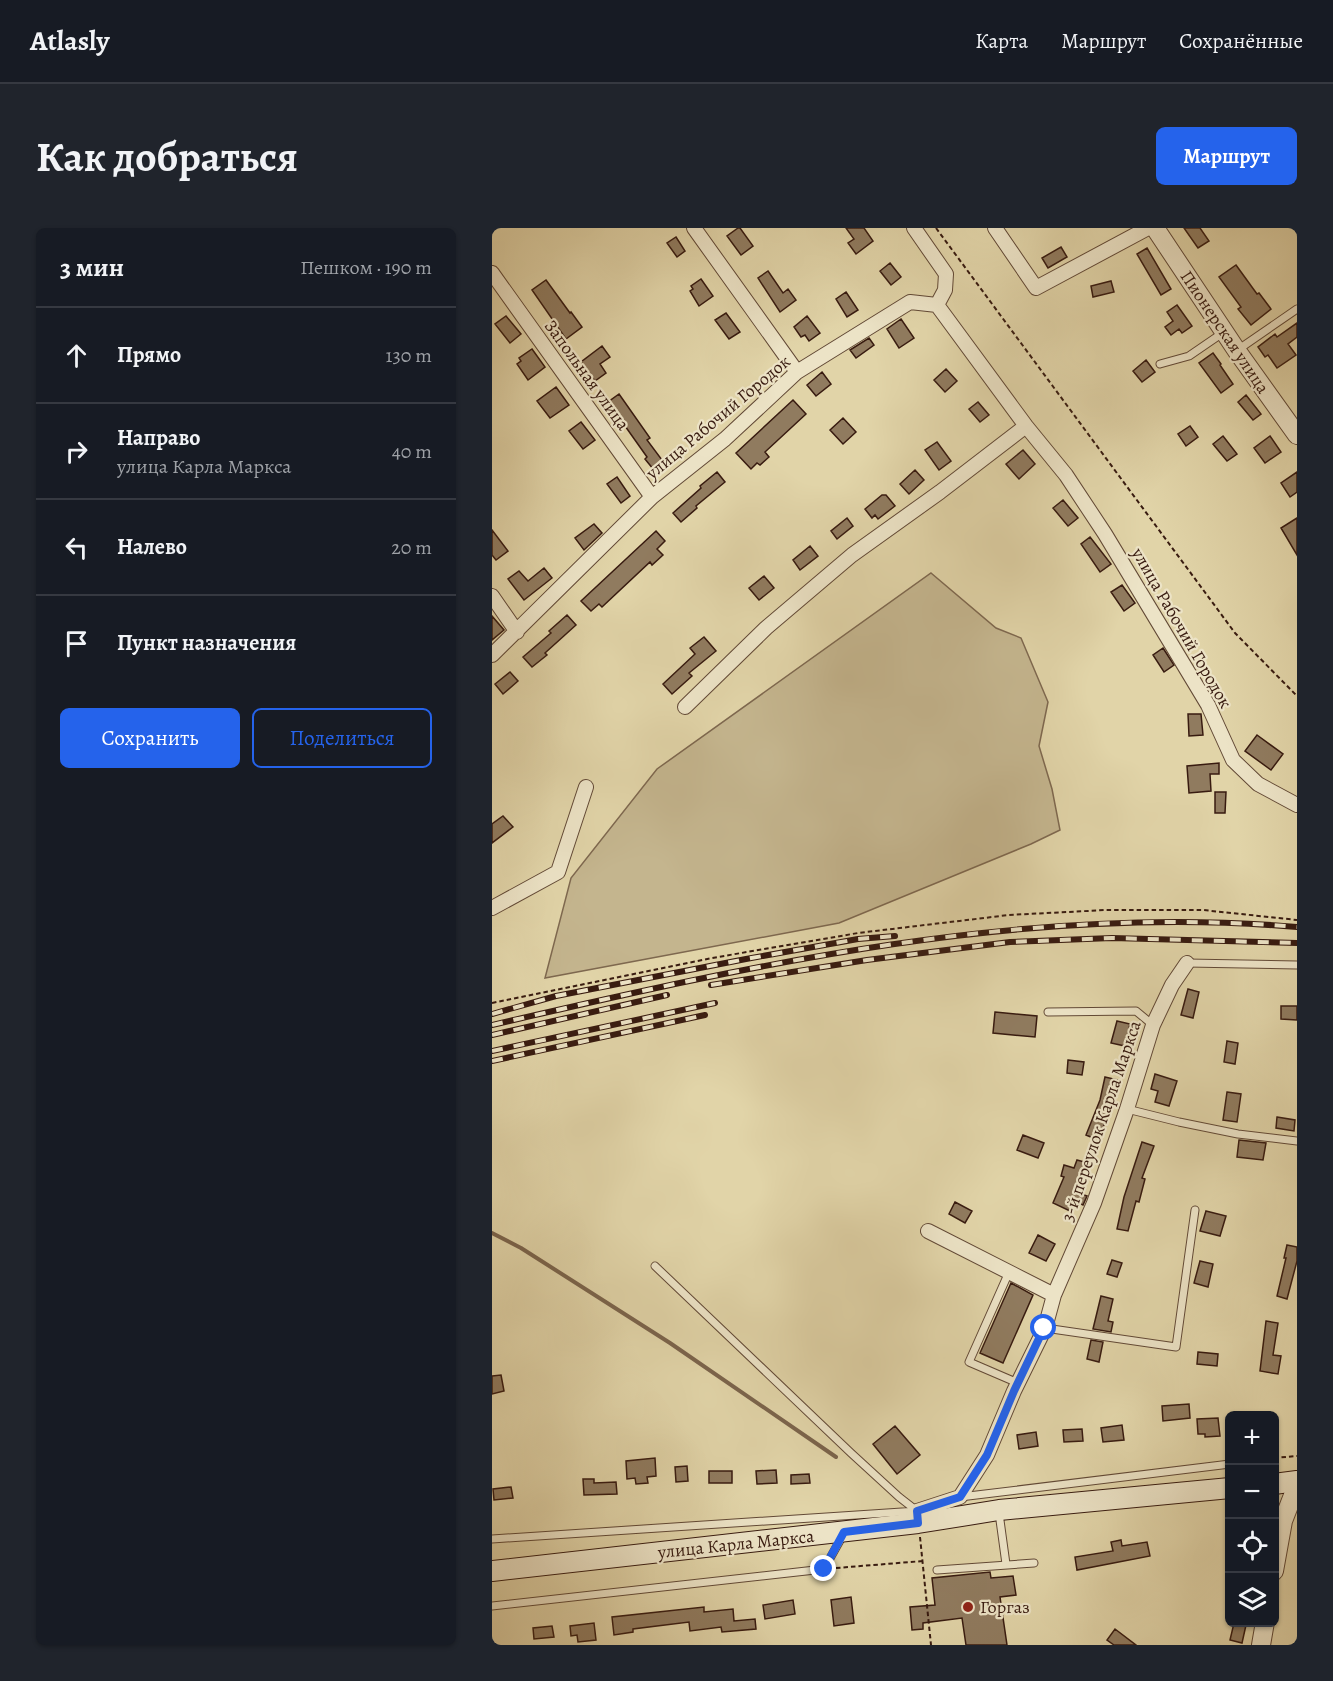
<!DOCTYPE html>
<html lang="ru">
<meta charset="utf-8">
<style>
:root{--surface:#171b24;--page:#20242c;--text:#f1f3f6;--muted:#9ea1a6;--line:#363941;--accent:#2563eb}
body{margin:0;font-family:Alegreya,serif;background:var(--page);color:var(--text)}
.controls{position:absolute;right:18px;bottom:18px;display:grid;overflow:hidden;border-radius:9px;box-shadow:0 2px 4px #0004}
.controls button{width:54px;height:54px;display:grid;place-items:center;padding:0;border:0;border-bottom:2px solid var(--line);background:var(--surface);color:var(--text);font:30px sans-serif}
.stop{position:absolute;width:18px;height:18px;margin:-14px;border:4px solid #2563eb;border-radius:50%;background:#fff}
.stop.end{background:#2563eb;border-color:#fff;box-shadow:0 2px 6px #0008}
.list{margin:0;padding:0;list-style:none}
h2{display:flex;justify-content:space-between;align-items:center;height:78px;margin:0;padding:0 24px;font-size:26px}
h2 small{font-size:20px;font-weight:400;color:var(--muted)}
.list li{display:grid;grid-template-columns:39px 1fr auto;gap:18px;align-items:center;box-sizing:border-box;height:96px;padding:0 24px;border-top:2px solid var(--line)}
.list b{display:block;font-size:22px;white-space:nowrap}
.list p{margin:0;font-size:20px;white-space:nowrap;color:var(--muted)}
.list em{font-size:20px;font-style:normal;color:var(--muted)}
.actions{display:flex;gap:12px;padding:18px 24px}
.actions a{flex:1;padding:14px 0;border:2px solid var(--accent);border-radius:9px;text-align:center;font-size:21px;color:var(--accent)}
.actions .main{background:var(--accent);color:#fff}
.icon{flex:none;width:33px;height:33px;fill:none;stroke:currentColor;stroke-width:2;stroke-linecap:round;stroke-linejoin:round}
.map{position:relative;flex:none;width:805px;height:1417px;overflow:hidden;border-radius:9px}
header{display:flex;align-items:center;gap:36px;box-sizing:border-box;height:84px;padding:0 30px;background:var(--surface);border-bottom:2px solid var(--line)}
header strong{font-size:28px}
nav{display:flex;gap:33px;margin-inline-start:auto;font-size:21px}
.intro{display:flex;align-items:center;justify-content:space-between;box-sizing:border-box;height:144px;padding:0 36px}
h1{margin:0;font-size:42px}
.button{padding:15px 27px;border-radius:9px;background:var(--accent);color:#fff;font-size:21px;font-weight:700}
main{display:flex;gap:36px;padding:0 36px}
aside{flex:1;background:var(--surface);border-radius:9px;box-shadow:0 2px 4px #0004}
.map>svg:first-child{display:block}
.green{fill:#c4b58e;stroke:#7e684f;stroke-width:1.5}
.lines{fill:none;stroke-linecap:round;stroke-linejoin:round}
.stream{stroke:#7b644c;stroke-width:4}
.building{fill:#907b5f;stroke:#381b10;stroke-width:1.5}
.service-casing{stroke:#624936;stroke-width:9}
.minor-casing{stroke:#624936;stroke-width:16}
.tertiary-casing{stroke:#624936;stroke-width:20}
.secondary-casing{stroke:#381b10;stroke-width:22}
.path{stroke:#381b10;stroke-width:2;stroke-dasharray:4.5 3;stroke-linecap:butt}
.service{stroke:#ece3c6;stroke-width:7}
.minor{stroke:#ece3c6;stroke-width:14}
.tertiary{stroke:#ece3c6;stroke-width:18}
.secondary{stroke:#ece3c6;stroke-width:20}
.rail-casing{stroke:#381b10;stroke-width:6}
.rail{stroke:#ece3c6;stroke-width:4;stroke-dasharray:11;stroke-linecap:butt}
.route{stroke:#2563eb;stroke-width:8}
.poi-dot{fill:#8f2418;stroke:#ece3c6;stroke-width:2}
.labels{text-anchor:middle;stroke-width:4.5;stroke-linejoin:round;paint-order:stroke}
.street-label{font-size:18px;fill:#381b10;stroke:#ece3c6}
.poi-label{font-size:18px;fill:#381b10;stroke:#ece3c6;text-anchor:start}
</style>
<header>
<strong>Atlasly</strong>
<nav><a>Карта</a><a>Маршрут</a><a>Сохранённые</a></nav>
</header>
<div class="intro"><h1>Как добраться</h1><a class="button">Маршрут</a></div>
<main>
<aside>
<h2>3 мин<small>Пешком · 190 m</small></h2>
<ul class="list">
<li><svg class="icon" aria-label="ahead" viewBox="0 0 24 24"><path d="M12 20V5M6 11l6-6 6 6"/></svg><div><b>Прямо</b></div><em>130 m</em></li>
<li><svg class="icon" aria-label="right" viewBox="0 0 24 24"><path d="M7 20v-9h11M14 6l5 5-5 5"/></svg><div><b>Направо</b><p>улица Карла Маркса</p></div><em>40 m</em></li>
<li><svg class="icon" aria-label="left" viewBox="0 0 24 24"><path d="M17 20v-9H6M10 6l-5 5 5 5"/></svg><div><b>Налево</b></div><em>20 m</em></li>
<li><svg class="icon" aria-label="arrive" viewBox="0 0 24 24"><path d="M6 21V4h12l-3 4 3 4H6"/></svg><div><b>Пункт назначения</b></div></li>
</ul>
<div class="actions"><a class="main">Сохранить</a><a>Поделиться</a></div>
</aside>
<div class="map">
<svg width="805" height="1417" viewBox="0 0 805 1417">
<rect width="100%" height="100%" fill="#e1d4a8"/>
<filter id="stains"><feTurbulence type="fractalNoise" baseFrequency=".00333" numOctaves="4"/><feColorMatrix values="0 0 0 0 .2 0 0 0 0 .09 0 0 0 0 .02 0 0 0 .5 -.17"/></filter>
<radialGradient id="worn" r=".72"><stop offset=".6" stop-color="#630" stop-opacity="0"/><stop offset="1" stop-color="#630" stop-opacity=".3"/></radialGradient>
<path class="green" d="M439,345L504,400L529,410L556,474L547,518L560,561L568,602L539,616L347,695L53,750L79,650L165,541Z"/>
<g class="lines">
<path class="stream" d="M0,1005L29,1020L178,1115L344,1229"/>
</g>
<path class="building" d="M246,0H248L261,18L249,27L235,8Z
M354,0H372L381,13L364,26L356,15L362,11Z
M692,0H708L717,13L706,20Z
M184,9L193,23L185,29L175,15Z
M569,19L575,29L556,40L550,30Z
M655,20L679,61L669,67L645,26Z
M398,35L409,49L399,57L388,43Z
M744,37L765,66L767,65L779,81L759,97L746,81L749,79L727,49Z
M276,43L291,65L296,61L304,72L288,84L266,50Z
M209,51L221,68L207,78L198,63L201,61L199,58Z
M54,52L78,85L79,84L90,99L74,111L40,62Z
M619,53L622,64L601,69L599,58Z
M354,64L366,82L355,89L344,71Z
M685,77L700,98L690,105L687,101L679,107L673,99L681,93L675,84Z
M234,85L248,104L237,111L223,92Z
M14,88L29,106L18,115L3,96Z
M315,88L328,105L317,113L313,107L309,109L302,99Z
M409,91L422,110L407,120L395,101Z
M805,95V109L796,116L804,127L785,140L776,127L773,129L766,119L783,106L785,109Z
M377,110L382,117L364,130L358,122Z
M110,118L118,129L108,136L114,145L103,153L89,134Z
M40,121L53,139L36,152L25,136L29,133L27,130Z
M721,125L729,136L728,137L741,156L729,165L707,135Z
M654,132L663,144L650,154L641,143Z
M454,141L465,153L453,164L442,152Z
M330,144L339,156L324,168L315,157Z
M64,159L77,177L58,190L45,173Z
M127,166L158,210L155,212L176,240L166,247L153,231L155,229L116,174Z
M754,167L769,186L761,192L746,174Z
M301,172L314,186L273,224L277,229L268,237L265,235L259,241L244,225Z
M486,174L497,187L488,194L477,181Z
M351,190L364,204L351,216L338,202Z
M89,194L103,212L91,221L77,203Z
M698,198L706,209L694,218L686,206Z
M731,208L745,226L735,233L721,216Z
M778,208L789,224L773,235L762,220Z
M445,214L459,233L447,242L433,222Z
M531,222L543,236L527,251L514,236Z
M423,242L432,252L417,266L408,256Z
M225,244L233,254L204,278L205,280L189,294L181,285L209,260L208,258Z
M805,244V264L798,269L789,255Z
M125,249L138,268L129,275L115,256Z
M390,267H394L403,278L386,291L383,287L380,290L373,281Z
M571,272L586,290L576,298L561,280Z
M355,290L361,298L345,311L339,303Z
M805,290V327L789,300Z
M102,296L110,305L92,322L83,310Z
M0,302L16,323L4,332L0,327Z
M164,303L173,313L165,321L171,327L160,337L158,334L110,379L107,376L99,383L89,373Z
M598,309L619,336L608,344L589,316Z
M318,318L326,328L308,342L301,332Z
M52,340L60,350L32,372L16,351L27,343L36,353Z
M272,348L282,360L267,372L257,360Z
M630,357L643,375L632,383L619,364Z
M75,387L84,397L53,425L55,427L40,439L31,429L59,405L57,403Z
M0,388L12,402L0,412Z
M212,409L224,423L197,445L200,448L180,466L171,456L203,426L198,420Z
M671,420L682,437L672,444L661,427Z
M18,444L26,453L11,466L3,456Z
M696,486H709L711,507L697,508Z
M765,507L791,526L779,542L753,523Z
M727,535V546H718L719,563L697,565L695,538Z
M723,564H734L733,585H723Z
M11,588L21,599L0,615V596Z
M696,761L707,764L701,790L689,787Z
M789,778H805V792L789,791Z
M503,784L545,788L543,809L501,805Z
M625,793L638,796L633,818L619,815Z
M735,813L746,815L743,836L732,834Z
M576,832L592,834L590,847L575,845Z
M663,846L685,853L677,878L663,874L666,863L659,861Z
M613,849L626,852L623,870L606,912L594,907L608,872Z
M735,864L749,866L745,894L731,892Z
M785,889L803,892L802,903L784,900Z
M531,907L552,915L546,930L525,922Z
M747,912L774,915L771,932L745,929Z
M650,914L662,918L650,950L653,951L647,974L644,973L636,1003L625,1001L632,969Z
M585,932L596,935L586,965L595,968L591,977L583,973L578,983L561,975L572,949L569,948L572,937L582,940Z
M463,974L480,983L473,995L457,986Z
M714,983L734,988L728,1008L708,1003Z
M546,1007L563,1016L554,1033L537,1025Z
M795,1017L805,1019V1033L795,1071L785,1068L794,1030H792Z
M620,1032L630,1035L625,1049L615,1046Z
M708,1033L721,1036L716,1059L702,1055Z
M519,1055L541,1067L511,1135L488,1125Z
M609,1068L621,1071L616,1093L621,1094L619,1104L601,1101Z
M774,1093L786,1095L781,1127L789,1128L786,1146L768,1143Z
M599,1112L611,1114L607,1134L595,1131Z
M706,1124L726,1126L725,1138L705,1136Z
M9,1147L12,1163L0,1166V1148Z
M697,1176L698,1190L671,1193L670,1178Z
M726,1190L728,1208L713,1209V1206H706L705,1191Z
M630,1197L632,1212L611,1214L609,1200Z
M403,1198L428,1227L405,1246L381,1216Z
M590,1201L591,1213L572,1214L571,1202Z
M544,1204L546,1218L527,1221L525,1207Z
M163,1230L164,1248L155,1249L156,1255L144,1256L143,1250L135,1251L134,1233Z
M195,1238L196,1253L184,1254L183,1239Z
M284,1242L285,1255L265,1256L264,1243Z
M217,1243H240V1255H217Z
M317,1246L318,1255L299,1256V1247Z
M91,1251H102V1255L124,1254L125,1266L92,1267Z
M19,1259L21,1270L2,1272L1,1261Z
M629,1312L630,1318L655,1314L658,1328L585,1342L583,1329L621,1323L619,1314Z
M498,1344L499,1350L521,1348L524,1367L508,1369L515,1417H474L470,1390L431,1395V1401L420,1402L418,1379L443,1377L440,1350Z
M359,1369L362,1395L342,1398L339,1372Z
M301,1372L303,1386L273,1391L271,1377Z
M212,1379V1384L241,1381L242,1393L263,1391L264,1401L230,1404L229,1399L198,1403L197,1394L141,1401V1404L122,1407L120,1389Z
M102,1395L104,1412L86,1414L85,1407L79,1408L78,1398Z
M742,1395L754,1397L750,1415L738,1412Z
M60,1398L62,1409L42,1411L41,1400Z
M623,1401L644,1417H622L615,1412Z"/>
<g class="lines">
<defs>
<path id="service" d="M747,121L805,81
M668,136L697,128L732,104
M695,735L805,737
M556,784L644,783L661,797
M635,881L687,894L746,906L805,913
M163,1038L359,1225L407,1269L425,1283
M517,1044L477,1134L526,1155
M553,1100L684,1119L703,982
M468,1269L738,1236
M507,1285L514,1336
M0,1311L425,1283
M445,1342L542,1335
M0,1378L332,1341L351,1307"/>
<path id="minor" d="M202,0L305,144
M422,0L454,46L453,62L445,77
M503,0L544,60L656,0
M0,45L160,269
M0,368L25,404
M0,427L160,269L233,211L305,144L418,74L445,77L534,198L574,247L613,306L716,477L741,532L766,556L805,577
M193,479L274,400L360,327L448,264L534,198
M0,680L66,644L94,559
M436,1003L562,1067
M426,1295L425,1283L468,1269L495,1227L522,1163L553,1100L562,1067L602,975L635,881L661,797L680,757L695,735"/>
<path id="tertiary" d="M663,0L745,123L805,207
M782,1343L791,1293L805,1257
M769,1417L773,1394"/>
<path id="secondary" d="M782,1256L805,1253
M0,1343L426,1295L507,1282L738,1260"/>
</defs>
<use href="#service" class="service-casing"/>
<use href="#minor" class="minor-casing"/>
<use href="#tertiary" class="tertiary-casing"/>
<use href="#secondary" class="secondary-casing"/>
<path class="path" d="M444,0L743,405L805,468
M0,775L220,730L366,705L517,687L614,682H711L805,692
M782,1230L805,1228
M428,1309L439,1417
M344,1340L431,1333"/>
<use href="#service" class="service"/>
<use href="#minor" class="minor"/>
<use href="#tertiary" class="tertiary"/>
<use href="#secondary" class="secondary"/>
<defs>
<path id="rail" d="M219,757L375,732L518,714L620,710L805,715
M0,786L64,768L254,731L366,711L403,708
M0,797C263,736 533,676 805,699
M0,807L175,767
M0,823L223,775
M0,833L213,787"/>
</defs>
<use href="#rail" class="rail-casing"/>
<use href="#rail" class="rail"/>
</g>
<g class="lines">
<path class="route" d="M332,1341L352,1304L426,1295L425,1283L468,1269L495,1227L522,1163L552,1100"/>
</g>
<circle class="poi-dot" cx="476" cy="1379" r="6"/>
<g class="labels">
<g class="street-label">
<text transform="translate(733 104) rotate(56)" y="6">Пионерская улица</text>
<text transform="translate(95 147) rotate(54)" y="6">Запольная улица</text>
<text transform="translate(226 189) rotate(-40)" y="6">улица Рабочий Городок</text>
<text transform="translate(690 400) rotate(60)" y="6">улица Рабочий Городок</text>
<text transform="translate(609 893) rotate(-71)" y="6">3-й переулок Карла Маркса</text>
<text transform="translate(244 1316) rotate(-6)" y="6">улица Карла Маркса</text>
</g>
<g class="poi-label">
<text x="488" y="1385">Горгаз</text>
</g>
</g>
<rect width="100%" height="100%" filter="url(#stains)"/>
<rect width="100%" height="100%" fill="url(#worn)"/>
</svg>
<div class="controls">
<button>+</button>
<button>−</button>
<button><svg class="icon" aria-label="locate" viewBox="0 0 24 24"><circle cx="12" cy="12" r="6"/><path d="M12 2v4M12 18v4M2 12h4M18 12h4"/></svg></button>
<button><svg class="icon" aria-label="layers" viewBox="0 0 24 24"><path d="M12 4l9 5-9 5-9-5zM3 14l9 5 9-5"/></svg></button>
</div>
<div class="stop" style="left:552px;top:1100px"></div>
<div class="stop end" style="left:332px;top:1341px"></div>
</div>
</main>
